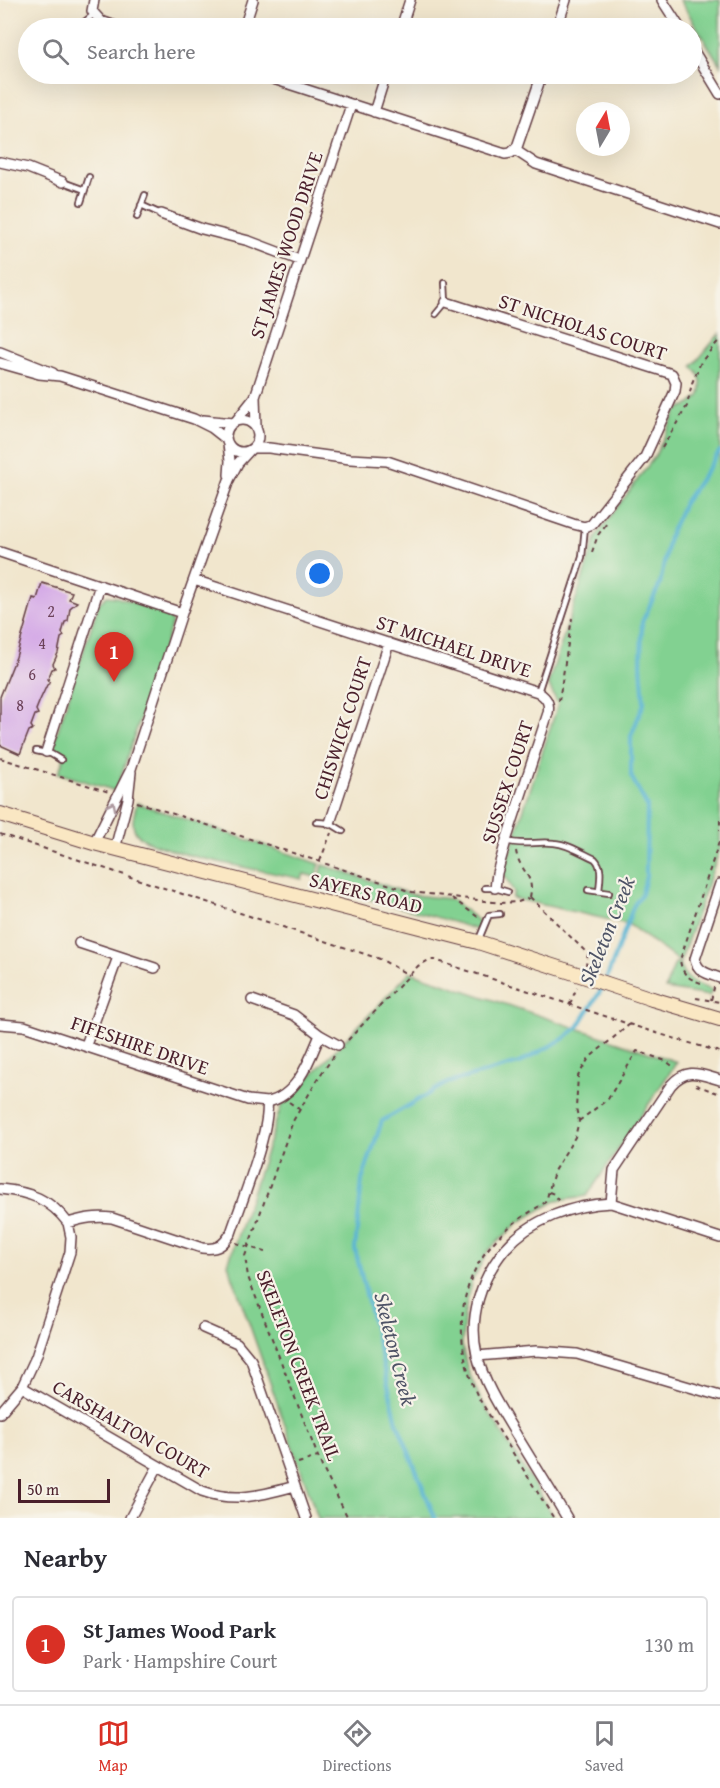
<!DOCTYPE html>
<meta charset="utf-8">
<style>
:root{--surface:#fff;--page:#f7f7f7;--text:#2b2b33;--muted:#7c7c81;--line:#e1e1e2;--accent:#d93025}
body{margin:0;font-family:"Gentium Book Plus",serif;background:var(--page);color:var(--text)}
.compass{position:absolute;left:576px;top:102px;width:54px;height:54px;border-radius:50%;background:var(--surface);box-shadow:0 6px 24px #0002;rotate:10deg}
.scale{position:absolute;left:18px;bottom:15px;width:92px;box-sizing:border-box;padding-left:6px;border:3px solid #4a1f2b;border-top:0;font-size:16px;line-height:21px;white-space:nowrap;color:#4a1f2b;-webkit-text-stroke:4px #f7f3e8;paint-order:stroke}
.you{position:absolute;left:320px;top:574px;width:21px;height:21px;margin:-15px;border:4px solid #fff;border-radius:50%;background:#1a73e8;box-shadow:0 0 0 9px #1a73e833}
.badge{display:grid;place-items:center;width:39px;height:39px;border-radius:50%;background:var(--accent);color:#fff;font-size:20px;font-weight:700}
.pin{position:absolute;translate:-50% -50px;filter:drop-shadow(0 2px 3px #0008)}
.pin::after{content:'';position:absolute;top:32px;width:21px;height:18px;background:inherit;clip-path:polygon(0 0,100% 0,50% 100%)}
.list{margin:0;padding:0;list-style:none}
h2{display:flex;justify-content:space-between;align-items:center;height:78px;margin:0;padding:0 24px;font-size:26px}
h2 small{font-size:20px;font-weight:400;color:var(--muted)}
.list li{display:grid;grid-template-columns:39px 1fr auto;gap:18px;align-items:center;box-sizing:border-box;height:96px;margin:0 12px 12px;padding:0 12px;border:2px solid var(--line);border-radius:6px}
.list b{display:block;font-size:22px;white-space:nowrap}
.list p{margin:0;font-size:20px;white-space:nowrap;color:var(--muted)}
.list em{font-size:20px;font-style:normal;color:var(--muted)}
.icon{flex:none;width:33px;height:33px;fill:none;stroke:currentColor;stroke-width:2;stroke-linecap:round;stroke-linejoin:round}
.map{position:relative;flex:none;width:720px;height:1518px;overflow:hidden}
.search{position:absolute;background:var(--surface);box-shadow:0 6px 24px #0002;left:18px;right:18px;top:18px;height:66px;display:flex;align-items:center;gap:15px;box-sizing:border-box;padding:0 21px;border-radius:33px;color:var(--muted);font-size:22px}
.sheet{height:186px;background:var(--surface)}
nav{display:flex;justify-content:space-around;align-items:center;box-sizing:border-box;height:84px;border-top:2px solid var(--line);background:var(--surface);font-size:16px;color:var(--muted)}
nav a{display:grid;justify-items:center;gap:3px}
nav .on{color:var(--accent)}
.map>svg:first-child{display:block}
.green{fill:#82d191;stroke:#66785e;stroke-width:1.5}
.lines{fill:none;stroke-linecap:round;stroke-linejoin:round}
.stream{stroke:#55b3d3;stroke-width:4}
.building{fill:#d4a9e7}
.service-casing{stroke:#633d43;stroke-width:8}
.minor-casing{stroke:#633d43;stroke-width:12}
.secondary-casing{stroke:#633d43;stroke-width:16}
.path{stroke:#633d43;stroke-width:2;stroke-dasharray:4.5 4.5;stroke-linecap:butt}
.service{stroke:#fff;stroke-width:4.5}
.minor{stroke:#fff;stroke-width:9}
.secondary{stroke:#fae7c3;stroke-width:14}
.secondary-bridge-casing{stroke:#633d43;stroke-width:16;stroke-linecap:butt}
.secondary-bridge{stroke:#fae7c3;stroke-width:14}
.oneway{stroke:#ae9aa0}
.labels{text-anchor:middle;stroke-width:4.5;stroke-linejoin:round;paint-order:stroke}
.number-label{font-size:16px;fill:#6c425a}
.street-label{font-size:20px;fill:#4a1f2b;stroke:#f7f3e8}
.water-label{font-size:21px;font-style:italic;fill:#4e5366;stroke:#f7f3e8}
</style>
<div class="map">
<svg width="720" height="1518" viewBox="0 0 720 1518">
<rect width="100%" height="100%" fill="#f7f3e8"/>
<filter id="ink" filterUnits="userSpaceOnUse"><feTurbulence type="fractalNoise" baseFrequency=".0167" numOctaves="2"/><feDisplacementMap in="SourceGraphic" scale="12" xChannelSelector="R" yChannelSelector="G"/><feConvolveMatrix kernelMatrix="1 2 1 2 8 2 1 2 1" color-interpolation-filters="sRGB"/></filter>
<filter id="wash" filterUnits="userSpaceOnUse"><feTurbulence type="fractalNoise" baseFrequency=".008" numOctaves="4" result="noise"/><feDisplacementMap in="SourceGraphic" scale="24" xChannelSelector="R" yChannelSelector="G"/><feGaussianBlur stdDeviation="1.35" result="paint"/><feColorMatrix in="noise" values="0 0 0 0 0 0 0 0 0 0 0 0 0 0 0 0 0 1.4 0 .05"/><feComposite in="paint" operator="in"/></filter>
<g filter="url(#wash)">
<rect width="100%" height="100%" fill="#f1e6cd"/>
<path class="green" d="M680,0H720V65Z
M720,333V849L680,962L628,924L512,898L514,892L503,873L558,704L548,684L597,535L655,456L676,412L683,407L691,404L700,395C702,383 702,375 692,367Z
M107,596L116,597L164,612L168,614L172,623L116,791L58,773L64,758L55,747L56,736L99,603Z
M137,803L320,864L316,877L304,874L302,879C273,872 152,853 137,834C130,825 134,814 137,803Z
M323,865L414,895L451,899L481,923L477,930C424,911 370,902 318,884Z
M675,963H679C684,981 696,984 712,990L709,996L665,989Z
M410,972L677,1062L587,1196L557,1200L519,1222L488,1251L471,1283L464,1316L462,1345L467,1368L480,1398L555,1518H318L228,1264L281,1107Z"/>
<g class="lines">
<path class="stream" d="M606,980L634,905L642,894L646,876L647,806L631,776V736L644,703L641,666L642,622L660,584L669,536L684,503L720,451
M435,1518L397,1422L355,1249L362,1180L382,1121L447,1083L519,1063L563,1039L578,1027L603,987"/>
</g>
<g id="blocks">
<path class="building" d="M42,583L72,592L69,599L77,602L70,608L68,621L65,622L62,633L64,636L61,638L58,653L53,664L55,668L52,669L48,679L50,683L47,685L40,700L36,710L38,714L35,715L31,726L33,729L29,731L20,754L0,745V697L16,657L33,598L37,599Z"/>
</g>
</g>
<g filter="url(#ink)">
<use href="#blocks" fill-opacity="0" stroke="#633d43" stroke-width="1.5"/>
<g class="lines">
<defs>
<path id="service" d="M79,28L83,23L93,15
M63,182L85,190
M81,202L89,177
M141,205L161,214
M137,217L145,195
M436,314L446,302L445,283
M538,692L582,557L585,527
M36,751L51,754L61,760
M316,822L330,823L343,831
M506,841C522,846 538,841 554,843C568,844 582,853 595,859C603,867 600,880 599,891
M485,888H495L508,892
M588,890L609,893
M479,939L489,915L500,914"/>
<path id="minor" d="M94,0L92,11L101,21L121,28
M662,0L680,28
M244,28L253,0
M401,28L410,0
M557,28L566,0
M692,48L720,94
M258,74L505,154L511,153L517,147L542,74
M374,112L386,74
M515,150L536,164L720,224
M0,162L28,168L63,182
M161,214L202,229L249,241L299,260
M0,352L53,373
M0,363L39,374L60,376L194,419L212,428L226,439
M255,397L256,427
M226 436a16 16 0 1 1 32 0a16 16 0 1 1-32 0Z
M203,420L233,423
M236,421L255,397L351,105
M228,444L230,461L229,475
M254,448H269L350,459L387,461L573,524L585,527L592,524L645,457L675,391L676,383L672,374L446,302
M0,552L182,613
M194,580L538,692C547,698 550,703 548,713L506,841L497,873L495,888
M46,752L100,585
M330,823L389,643
M94,843L131,769L182,613L229,480L238,463L250,450
M115,849L128,799L131,772
M720,884L695,959C697,972 709,974 720,978
M79,943L155,968
M252,1000L294,1015L320,1035L338,1045
M0,1024L24,1026L248,1100L267,1102
M86,1045L118,957
M0,1189C30,1192 50,1199 68,1223C84,1218 96,1216 112,1218L202,1248C217,1250 223,1246 231,1233C241,1203 271,1130 267,1102C297,1097 310,1059 320,1035
M611,1203L614,1170L671,1085C687,1067 699,1074 720,1080
M203,1328L237,1343L251,1360L306,1518
M477,1356L536,1351L577,1354L720,1396
M22,1387L202,1491C235,1503 262,1495 295,1486
M0,1413L22,1387L36,1357L70,1252L71,1237L68,1223
M130,1518L158,1466
M567,1518C551,1491 534,1464 517,1436C502,1411 484,1384 477,1355C468,1317 481,1278 505,1249C531,1219 572,1205 611,1203L720,1238"/>
<path id="secondary" d="M0,814L94,843L478,942L565,970
M652,999L720,1019"/>
</defs>
<use href="#service" class="service-casing"/>
<use href="#minor" class="minor-casing"/>
<use href="#secondary" class="secondary-casing"/>
<path class="path" d="M692,29L697,39
M662,448L687,406L692,383L701,362L720,339
M592,552L598,535L607,523
M559,701L572,618
M0,758L109,792
M137,802L412,892L501,903L518,902L529,898
M720,820V830
M0,834L380,959L409,975
M516,851C519,871 535,874 530,897
M320,861L331,833
M530,897L588,954L586,965
M452,898L479,918
M701,983C689,979 682,975 680,960L720,839
M696,998L720,1002
M711,1000L714,988H712
M570,1004L577,987
M348,1040L418,966L429,960H435L653,1032L720,1052
M334,1056L321,1074L293,1121L245,1256L248,1277L322,1467L348,1518
M696,1085L720,1094
M289,1102L299,1109
M579,1121L608,1099L637,1051L666,1061L675,1068
M549,1192L554,1194L559,1202
M236,1243L265,1252
M298,1463L318,1457
M553,1517L478,1397C451,1339 456,1273 507,1229C518,1219 532,1211 544,1203L547,1198L554,1171L575,1137L579,1121L576,1108L578,1076L589,1058L630,1024"/>
<use href="#service" class="service"/>
<use href="#minor" class="minor"/>
<use href="#secondary" class="secondary"/>
<defs>
<path id="secondary-bridge" d="M565,970L652,999"/>
</defs>
<use href="#secondary-bridge" class="secondary-bridge-casing"/>
<use href="#secondary-bridge" class="secondary-bridge"/>
</g>
<defs><path id="oneway-chevron" d="M-2-3.5L2.5 0L-2 3.5" fill="none" stroke-width="1.6" stroke-linecap="round" stroke-linejoin="round" transform="scale(1.5)"/></defs>
<use class="oneway" href="#oneway-chevron" transform="translate(112 806) rotate(-63)"/>
</g>
<g class="labels">
<g class="number-label">
<text x="51" y="617">2</text>
<text x="42" y="649">4</text>
<text x="32" y="680">6</text>
<text x="20" y="711">8</text>
</g>
<g class="street-label">
<text transform="translate(286 245) rotate(-72)" y="7">ST JAMES WOOD DRIVE</text>
<text transform="translate(583 327) rotate(18)" y="7">ST NICHOLAS COURT</text>
<text transform="translate(454 646) rotate(18)" y="7">ST MICHAEL DRIVE</text>
<text transform="translate(342 728) rotate(-72)" y="7">CHISWICK COURT</text>
<text transform="translate(507 782) rotate(-72)" y="7">SUSSEX COURT</text>
<text transform="translate(366 893) rotate(14)" y="7">SAYERS ROAD</text>
<text transform="translate(140 1045) rotate(19)" y="7">FIFESHIRE DRIVE</text>
<text transform="translate(299 1365) rotate(69)" y="7">SKELETON CREEK TRAIL</text>
<text transform="translate(131 1429) rotate(30)" y="7">CARSHALTON COURT</text>
</g>
<g class="water-label">
<text transform="translate(607 931) rotate(-68)" y="7">Skeleton Creek</text>
<text transform="translate(395 1349) rotate(76)" y="7">Skeleton Creek</text>
</g>
</g>
</svg>
<svg class="compass" viewBox="-18 -18 36 36"><path d="M0-13l5 13h-10z" fill="#e53935"/><path d="M0 13l5-13h-10z" fill="#7c7c81"/></svg>
<div class="scale">50 m</div>
<div class="you"></div>
<div class="pin badge" style="left:114px;top:682px">1</div>
<div class="search"><svg class="icon" aria-label="search" viewBox="0 0 24 24"><circle cx="10" cy="10" r="6"/><path d="M15 15l6 6"/></svg>Search here</div>
</div>
<section class="sheet">
<h2>Nearby<small></small></h2>
<ul class="list">
<li><span class="badge">1</span><div><b>St James Wood Park</b><p>Park · Hampshire Court</p></div><em>130 m</em></li>
</ul>
</section>
<nav>
<a class="on"><svg class="icon" aria-label="map" viewBox="0 0 24 24"><path d="M3 6l6-2 6 2 6-2v14l-6 2-6-2-6 2zM9 4v14M15 6v14"/></svg>Map</a>
<a><svg class="icon" aria-label="directions" viewBox="0 0 24 24"><path d="M12 3l9 9-9 9-9-9zM9 14v-3h6M13 9l2 2-2 2"/></svg>Directions</a>
<a><svg class="icon" aria-label="saved" viewBox="0 0 24 24"><path d="M7 4h10v16l-5-4-5 4z"/></svg>Saved</a>
</nav>
